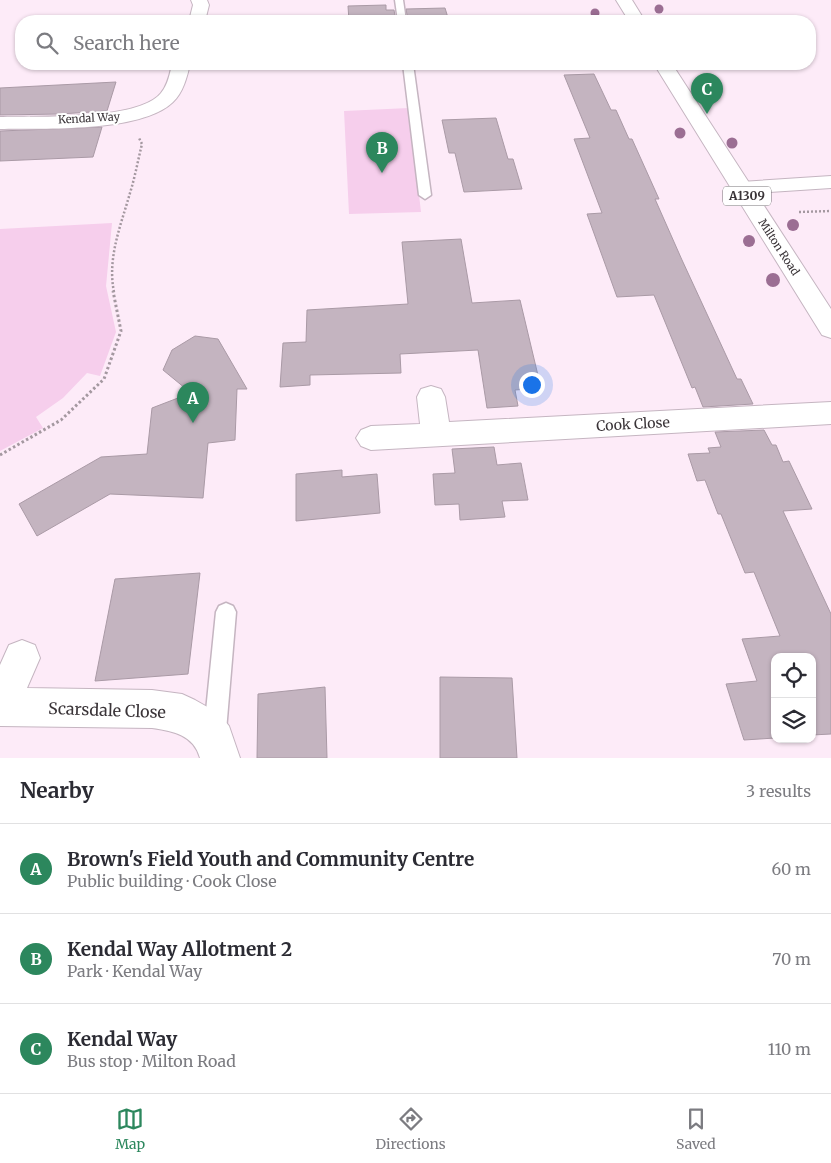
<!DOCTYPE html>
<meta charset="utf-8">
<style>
:root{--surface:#fff;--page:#f2f2f3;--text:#2b2b33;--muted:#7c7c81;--line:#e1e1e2;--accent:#2c875d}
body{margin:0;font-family:Merriweather,serif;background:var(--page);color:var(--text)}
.controls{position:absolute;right:15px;bottom:15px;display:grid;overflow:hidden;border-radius:10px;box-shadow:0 1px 4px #0004}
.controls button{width:45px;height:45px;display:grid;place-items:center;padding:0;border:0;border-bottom:1px solid var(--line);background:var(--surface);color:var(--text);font:25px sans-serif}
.you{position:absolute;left:531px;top:384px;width:18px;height:18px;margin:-12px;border:4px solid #fff;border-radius:50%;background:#1a73e8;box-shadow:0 0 0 8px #1a73e833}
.badge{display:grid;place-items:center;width:32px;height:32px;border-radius:50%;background:var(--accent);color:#fff;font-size:16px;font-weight:700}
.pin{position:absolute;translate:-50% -41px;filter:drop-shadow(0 1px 2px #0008)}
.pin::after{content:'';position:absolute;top:26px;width:18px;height:15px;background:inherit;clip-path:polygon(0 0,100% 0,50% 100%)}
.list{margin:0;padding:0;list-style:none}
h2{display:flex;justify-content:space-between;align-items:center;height:65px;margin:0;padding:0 20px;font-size:21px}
h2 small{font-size:16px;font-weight:400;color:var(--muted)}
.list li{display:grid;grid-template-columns:32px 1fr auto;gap:15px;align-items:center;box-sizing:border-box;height:90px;padding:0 20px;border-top:1px solid var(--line)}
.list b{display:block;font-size:19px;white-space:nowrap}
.list p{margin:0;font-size:16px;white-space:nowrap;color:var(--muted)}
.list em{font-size:16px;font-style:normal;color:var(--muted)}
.icon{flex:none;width:28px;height:28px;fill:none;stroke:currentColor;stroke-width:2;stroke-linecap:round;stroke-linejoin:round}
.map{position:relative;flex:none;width:831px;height:758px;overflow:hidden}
.search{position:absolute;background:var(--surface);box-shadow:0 1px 4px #0004;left:15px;right:15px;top:15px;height:55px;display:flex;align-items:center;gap:12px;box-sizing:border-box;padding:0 18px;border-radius:20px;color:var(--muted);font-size:19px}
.sheet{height:335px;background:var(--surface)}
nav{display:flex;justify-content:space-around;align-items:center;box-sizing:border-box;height:70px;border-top:1px solid var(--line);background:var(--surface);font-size:14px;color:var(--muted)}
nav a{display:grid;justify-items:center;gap:2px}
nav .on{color:var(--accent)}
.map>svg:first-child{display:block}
.green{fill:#f6ceec}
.building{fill:#c4b4c0;stroke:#aa9aa6}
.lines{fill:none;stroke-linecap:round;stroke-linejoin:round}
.lane-casing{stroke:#c5b5c1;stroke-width:3}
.street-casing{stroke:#c5b5c1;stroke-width:2}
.primary-casing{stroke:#c5b5c1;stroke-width:2}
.path-far1{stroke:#a498a0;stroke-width:2.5;stroke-dasharray:2 2;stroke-linecap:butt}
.path{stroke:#a498a0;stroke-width:3;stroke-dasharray:2.5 2.5;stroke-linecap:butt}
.lane{fill:#fff;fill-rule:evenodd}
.street{fill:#fff;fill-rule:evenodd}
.primary{fill:#fff;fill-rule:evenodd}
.tree{fill:#9b6e93}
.labels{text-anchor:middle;stroke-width:4;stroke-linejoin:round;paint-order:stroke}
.far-street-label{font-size:11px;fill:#3a3438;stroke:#fff}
.shield{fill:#fff;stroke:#757174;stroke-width:1}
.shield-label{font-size:12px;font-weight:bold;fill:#3a3438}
.street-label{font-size:14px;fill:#3a3438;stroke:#fff}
.near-street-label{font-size:16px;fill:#3a3438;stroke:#fff}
</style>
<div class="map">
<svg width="831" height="758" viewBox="0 0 831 758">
<rect width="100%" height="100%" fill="#fdebf8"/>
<path class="green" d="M409,108L421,212L349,214L344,111Z
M112,223L106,286L116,332L100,376L87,373L63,398L36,417L43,428L0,451V229Z"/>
<path class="building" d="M386,5V10H394L396,21H349L348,6Z
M445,8L449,21H408L406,9Z
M594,74L611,110H616L629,139H632L659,199H655L682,260L737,379H741L753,404L703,407L695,387L692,388L654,295L617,297L587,214L602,213L574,139L590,138L564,75Z
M116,82L107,111L60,114L0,115V88Z
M496,118L508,159H513L522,189L464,192L455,153H449L442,120Z
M102,127L93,157L0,161V131Z
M461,239L472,303L520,300L541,388L515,390L518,406L487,408L478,350L400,354L401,373L310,375V385L280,387L283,343L306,342L307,310L408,304L402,242Z
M195,336L218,339L247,389H237L235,440L208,443L203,498L110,494L37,536L19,504L101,457L147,454L152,408L191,393L163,370L172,350Z
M764,430L772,445H776L783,462L789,461L812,509L783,511L831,614V734L812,735V657H775V738L744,740L726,684L757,681L742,639L780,636L754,572L745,573L721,514H718L705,480L697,481L688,454L710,453L708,448L721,447L715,432Z
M494,447L497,465L521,463L528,500L502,501L505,517L460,520L459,504L435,505L433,474L455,473L452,449Z
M342,470V477L377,474L380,513L296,521V474Z
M200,573L188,674L95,681L115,579Z
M440,677L512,678L517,758H440Z
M325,687L327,758H257L258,694Z"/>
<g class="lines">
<defs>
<path id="lane" d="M395,0H403L406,21H398Z
M403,64H413L431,195L425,199L419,195Z
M226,603L233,606L236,612L226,731L222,738L215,742L208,738L204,731L216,612L219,606Z"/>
<path id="street" d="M191,0H207L209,5L205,21H189L193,5Z
M172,64H190C187,77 183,93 173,102C141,133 43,128 0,129V117C35,116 139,121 161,93C168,85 170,73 172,64Z
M831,176V188L741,194L733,193L730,188L733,183L741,182Z
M431,386L441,389L445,397L449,422L831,402V424L371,450L361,446L356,438L361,430L371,426L420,424L417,397L421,389Z
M22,640L35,645L40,658L27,688L152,690L182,694L195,700L218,713L229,726L240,758H200C194,735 173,731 152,728L0,726V665L9,645Z"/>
<path id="primary" d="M616,0H632L645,21H629Z
M654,64H672L831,309V338L822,335Z"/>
</defs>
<use href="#lane" class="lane-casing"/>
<use href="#street" class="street-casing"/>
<use href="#primary" class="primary-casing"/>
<path class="path-far1" d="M799,212L831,211
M114,292C107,258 121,225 130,193C135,177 138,160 142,144L139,138"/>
<path class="path" d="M0,455L61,420L104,379L121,331L113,291"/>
<use href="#lane" class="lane"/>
<use href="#street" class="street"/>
<use href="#primary" class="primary"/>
</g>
<g class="tree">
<circle cx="659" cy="9" r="4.5"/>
<circle cx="595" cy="13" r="4.5"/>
<circle cx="680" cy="133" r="5.5"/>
<circle cx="732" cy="143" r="5.5"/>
<circle cx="793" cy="225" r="6"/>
<circle cx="749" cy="241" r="6"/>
<circle cx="773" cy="280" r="7"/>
</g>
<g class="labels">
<g class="far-street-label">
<text transform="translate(89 118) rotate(-3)" y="4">Kendal Way</text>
<text transform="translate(779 247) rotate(57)" y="4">Milton Road</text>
</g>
<rect class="shield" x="723" y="186.5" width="48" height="19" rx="4"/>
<g class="shield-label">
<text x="747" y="200">A1309</text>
</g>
<g class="street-label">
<text transform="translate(633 424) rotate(-3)" y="5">Cook Close</text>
</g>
<g class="near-street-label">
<text transform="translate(107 710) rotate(2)" y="6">Scarsdale Close</text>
</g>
</g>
</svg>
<div class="controls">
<button><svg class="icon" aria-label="locate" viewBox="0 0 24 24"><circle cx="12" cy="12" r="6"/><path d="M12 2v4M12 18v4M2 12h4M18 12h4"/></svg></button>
<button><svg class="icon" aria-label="layers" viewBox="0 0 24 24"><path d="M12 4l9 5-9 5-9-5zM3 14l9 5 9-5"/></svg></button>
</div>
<div class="you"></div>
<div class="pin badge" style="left:193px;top:423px">A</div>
<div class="pin badge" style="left:382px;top:173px">B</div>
<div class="pin badge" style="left:707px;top:114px">C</div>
<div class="search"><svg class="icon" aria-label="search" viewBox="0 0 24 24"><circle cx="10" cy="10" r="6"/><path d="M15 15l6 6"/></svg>Search here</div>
</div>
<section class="sheet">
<h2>Nearby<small>3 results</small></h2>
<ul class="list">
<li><span class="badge">A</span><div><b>Brown's Field Youth and Community Centre</b><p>Public building · Cook Close</p></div><em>60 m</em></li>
<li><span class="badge">B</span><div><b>Kendal Way Allotment 2</b><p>Park · Kendal Way</p></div><em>70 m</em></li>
<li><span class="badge">C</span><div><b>Kendal Way</b><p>Bus stop · Milton Road</p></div><em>110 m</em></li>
</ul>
</section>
<nav>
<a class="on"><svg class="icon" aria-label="map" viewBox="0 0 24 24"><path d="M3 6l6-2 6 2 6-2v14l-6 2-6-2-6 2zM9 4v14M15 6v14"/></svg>Map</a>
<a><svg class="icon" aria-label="directions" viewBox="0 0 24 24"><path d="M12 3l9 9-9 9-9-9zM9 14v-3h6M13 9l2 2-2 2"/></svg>Directions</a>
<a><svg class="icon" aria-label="saved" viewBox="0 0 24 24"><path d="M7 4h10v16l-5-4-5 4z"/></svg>Saved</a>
</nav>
